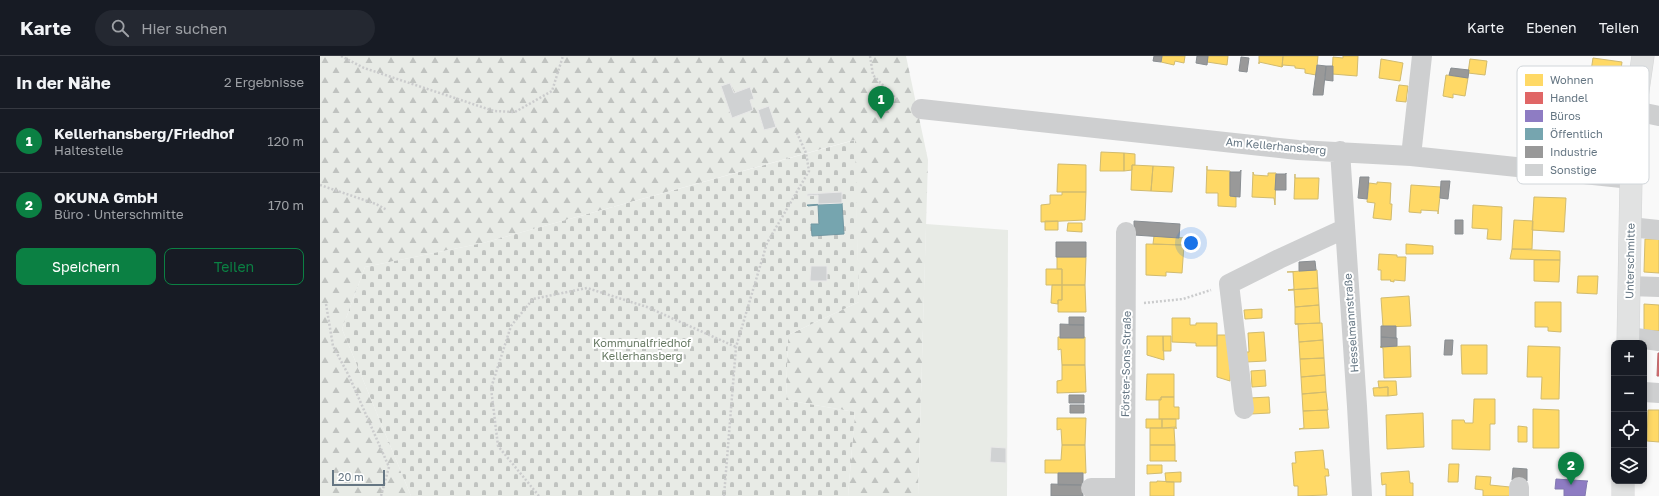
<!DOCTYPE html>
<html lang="de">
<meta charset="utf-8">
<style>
:root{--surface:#171b24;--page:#242831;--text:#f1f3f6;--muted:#9ea1a6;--line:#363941;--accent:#0b8043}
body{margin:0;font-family:"Golos Text",sans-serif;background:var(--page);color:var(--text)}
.controls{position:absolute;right:12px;bottom:12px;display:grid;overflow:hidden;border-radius:8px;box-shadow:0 2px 6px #0003}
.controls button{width:36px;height:36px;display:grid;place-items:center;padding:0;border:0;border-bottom:1px solid var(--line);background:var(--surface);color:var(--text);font:20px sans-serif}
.scale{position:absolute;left:12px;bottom:10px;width:53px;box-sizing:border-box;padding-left:4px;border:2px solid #657683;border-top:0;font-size:11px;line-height:14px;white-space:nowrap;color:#657683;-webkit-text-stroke:3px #fff;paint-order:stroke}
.you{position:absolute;left:871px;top:187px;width:14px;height:14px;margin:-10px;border:3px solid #fff;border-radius:50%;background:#1a73e8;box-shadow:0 0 0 6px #1a73e833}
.badge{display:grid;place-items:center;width:26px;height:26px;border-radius:50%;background:var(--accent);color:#fff;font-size:13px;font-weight:700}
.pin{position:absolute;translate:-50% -33px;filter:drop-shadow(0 1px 2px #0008)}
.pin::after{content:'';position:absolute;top:21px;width:14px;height:12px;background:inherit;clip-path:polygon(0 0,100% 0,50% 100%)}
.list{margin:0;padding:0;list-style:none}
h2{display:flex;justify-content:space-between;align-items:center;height:52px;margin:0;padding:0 16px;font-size:17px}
h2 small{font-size:13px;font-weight:400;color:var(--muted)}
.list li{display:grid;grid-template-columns:26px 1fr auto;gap:12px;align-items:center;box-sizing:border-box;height:64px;padding:0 16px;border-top:1px solid var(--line)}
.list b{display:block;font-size:15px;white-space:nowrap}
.list p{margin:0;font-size:13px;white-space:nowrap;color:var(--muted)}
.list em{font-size:13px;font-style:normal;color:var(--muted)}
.actions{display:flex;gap:8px;padding:12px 16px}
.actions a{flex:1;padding:9px 0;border:1px solid var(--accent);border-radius:8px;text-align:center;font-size:14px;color:var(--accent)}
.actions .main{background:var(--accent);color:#fff}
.icon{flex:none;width:22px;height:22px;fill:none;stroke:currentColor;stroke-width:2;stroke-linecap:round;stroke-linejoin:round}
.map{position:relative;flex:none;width:1339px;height:440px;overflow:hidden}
header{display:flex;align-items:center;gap:24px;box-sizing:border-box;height:56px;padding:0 20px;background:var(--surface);border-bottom:1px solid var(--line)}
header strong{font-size:19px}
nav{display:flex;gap:22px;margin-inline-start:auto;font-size:14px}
.search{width:280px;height:36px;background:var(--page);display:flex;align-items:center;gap:10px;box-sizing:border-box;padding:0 14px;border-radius:22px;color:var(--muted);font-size:15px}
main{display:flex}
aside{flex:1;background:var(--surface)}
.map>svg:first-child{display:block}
.forest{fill:url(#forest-firs)}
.cemetery{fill:url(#cemetery-stones)}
.garden{fill:#e8ebe6}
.homes{fill:#ffd966;stroke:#d1bb6f}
.shops{fill:#e06666;stroke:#bb6b6f}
.offices{fill:#8e7cc3;stroke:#827ab0}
.public{fill:#76a5af;stroke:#7197a2}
.industry{fill:#999;stroke:#898e92}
.building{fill:#d0d2d3;stroke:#e8e8e8}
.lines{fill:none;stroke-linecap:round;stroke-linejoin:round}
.major-casing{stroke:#d5d6d7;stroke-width:23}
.path{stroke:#cbcccd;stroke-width:2.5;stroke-dasharray:2 2;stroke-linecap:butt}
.minor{stroke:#cecfd0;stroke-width:20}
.major{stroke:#e1e2e2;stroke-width:22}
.labels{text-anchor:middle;stroke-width:4;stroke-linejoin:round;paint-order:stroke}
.street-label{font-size:11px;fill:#657683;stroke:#fff}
.park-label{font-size:11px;fill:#687a64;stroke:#fff}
.key{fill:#fff;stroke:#d1d6da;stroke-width:1}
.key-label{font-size:11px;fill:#657683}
</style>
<header>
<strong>Karte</strong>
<div class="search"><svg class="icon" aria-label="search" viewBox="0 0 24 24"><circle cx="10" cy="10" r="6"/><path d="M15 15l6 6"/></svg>Hier suchen</div>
<nav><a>Karte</a><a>Ebenen</a><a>Teilen</a></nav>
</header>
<main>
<aside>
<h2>In der Nähe<small>2 Ergebnisse</small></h2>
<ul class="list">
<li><span class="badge">1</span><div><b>Kellerhansberg/Friedhof</b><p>Haltestelle</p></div><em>120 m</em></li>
<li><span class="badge">2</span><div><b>OKUNA GmbH</b><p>Büro · Unterschmitte</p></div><em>170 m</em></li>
</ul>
<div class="actions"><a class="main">Speichern</a><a>Teilen</a></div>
</aside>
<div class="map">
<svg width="1339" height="440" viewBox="0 0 1339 440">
<defs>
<pattern id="forest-firs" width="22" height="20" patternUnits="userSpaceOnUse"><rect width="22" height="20" fill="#e8ebe6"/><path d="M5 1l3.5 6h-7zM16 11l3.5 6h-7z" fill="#c0c3c0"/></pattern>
<pattern id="cemetery-stones" width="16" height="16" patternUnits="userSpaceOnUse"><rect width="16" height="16" fill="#e8ebe6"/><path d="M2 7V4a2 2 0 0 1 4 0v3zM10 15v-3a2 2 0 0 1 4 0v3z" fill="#c0c3c0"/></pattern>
</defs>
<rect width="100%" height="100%" fill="#f9f9f9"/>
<path class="forest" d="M0,0H586L608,104L598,440H528L535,356L466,344L468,279L539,246L534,84L163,187L45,211L22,273L91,440H0Z"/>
<path class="cemetery" d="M535,84L539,246L468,279L466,344L535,356L528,440H91L22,273L45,211L163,187Z"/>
<path class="garden" d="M606,168L688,174L687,440H598Z"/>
<path class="homes" d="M842,0H865L864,7L855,5L854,9L841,6Z
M888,0H908L907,9L887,6Z
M939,0H963L962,11L939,6V8Z
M963,0H998L996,19L985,17V13L975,12V10L963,9L962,11Z
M1023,0H1038L1037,20L1012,18L1013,1L1023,2Z
M1273,2L1302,6L1300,21L1283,19V17L1271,15Z
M1061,3L1083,7L1080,25L1059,22Z
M1150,3L1167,5L1165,19L1148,17Z
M1126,19L1148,22L1145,40L1133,38V42L1123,40Z
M1079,29L1088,30L1086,46L1076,45Z
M781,96L804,97V115H780Z
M804,97L815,98V109H812V114L804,115Z
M738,108L766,109V136H737Z
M812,109L833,110L831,135L811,134Z
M833,110L854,111L852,136L831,135Z
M887,110V114L910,115V140L916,141V151L898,150V137H886Z
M933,116L934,119L948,120V117H956L955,149L954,142L932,141Z
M975,118V122H999L998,143H974Z
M1057,126L1071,127L1070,148H1072L1071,164L1053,162L1055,147L1047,146L1049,127L1057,128Z
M1091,129L1121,131L1118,158V155L1101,154V157L1089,156Z
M742,136H766L765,164L721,166V149L730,148V139H742Z
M1214,141L1246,142L1244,176L1212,174Z
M1153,149L1182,151L1181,184L1167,183L1168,173L1152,172Z
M1194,164L1213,165L1212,193H1192Z
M725,165H738V174H725Z
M748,167H762V176L747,175Z
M834,180L865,182L864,189L833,188Z
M1325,183H1339V217L1324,216Z
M826,188L864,189L862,217L846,216V220L826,219Z
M1086,188L1113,190V198H1086Z
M1192,193L1240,195V204L1190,203Z
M1059,198L1077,199V201H1086L1085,225L1074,224V226L1070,225L1071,224H1061V214H1058Z
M737,201H766L765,229H742V213H737Z
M1214,204H1240L1239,226L1214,225Z
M726,213H742V229H726Z
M997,214L998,232L968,234L974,233L973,216H967Z
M1258,220H1278L1277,238L1257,237Z
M732,229H742V244H738V248L731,247Z
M742,229H765L766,256H738V244H742Z
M998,232L999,249L975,251L974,234H968Z
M1089,240L1091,270L1063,271L1061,242Z
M1215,246H1241V276L1228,275V271H1215Z
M1324,248L1339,249V275L1324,274Z
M999,249L1000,267L975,268V251Z
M942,253V262L925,263L924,254Z
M852,262H870V269H876V267H897V290H876V287L852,286Z
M1002,267L1003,284L979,286L978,268H975Z
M944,276L946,305L926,306L925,296H929L928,277Z
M897,279H911L910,325L897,321Z
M827,280H843L844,304L827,299Z
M843,280H851V295H843Z
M738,281H765V309H742L741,293L738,294Z
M1003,284L1004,302L980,303L979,286Z
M1141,289H1167V318H1142Z
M1090,290L1091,321L1064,322L1063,292L1060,291Z
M1208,290L1240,291L1239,343H1221L1222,321H1207Z
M1004,302L1005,319L981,321L980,303Z
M742,309H765L766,336L737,337V325L742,324Z
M945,314L946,330L932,331L931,315Z
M827,318H854V341H841V344H826Z
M1005,319L1006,336L982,338L981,321Z
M1058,325H1076L1077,339L1068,340V331L1059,332Z
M1068,331V340H1054L1053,332Z
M1006,336L1008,354L983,355L982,338Z
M841,341H854V351H859V363H839V343L841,344Z
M949,341L950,357L931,358L930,342Z
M1154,343H1175V368H1170V394L1132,393V364H1144L1145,367H1153Z
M1213,353L1239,354V392H1213Z
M1007,354L1009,372L979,373L984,372L983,355Z
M1328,354H1339V386L1327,385Z
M1103,357L1104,391L1067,393L1066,359Z
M737,362H766L765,389H742L741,373L737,374Z
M826,363H842V372H826Z
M842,363H856V371L842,372Z
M1198,370L1207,371V386H1198Z
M830,372H857H854L855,389H830Z
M742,389H765L766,417H725V404H741Z
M830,389H855V405H857H830Z
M1003,394L1005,413H1008L1009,420H1005L1007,439L978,440V430H974L972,407H976L975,396Z
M1129,408H1139L1138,426H1128Z
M827,409H842V417L827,418Z
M1089,415L1090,427H1093V440H1066V428L1062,429L1061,417Z
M861,416V426H846L845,417Z
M1156,420L1171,421L1170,429L1190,431V440H1163V434L1155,433Z
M837,425L854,426V440H830V426H837Z"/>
<path class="shops" d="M1338,297H1339V320H1337Z"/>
<path class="offices" d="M1236,423L1268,425L1267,426L1265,440H1244V433H1235Z"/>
<path class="public" d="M522,147L524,178L492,180L491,168H499L498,149L488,150L487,149Z"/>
<path class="industry" d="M834,0H842L841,6L833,5Z
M877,0H888L887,9L876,7Z
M921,1L929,2L927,16L919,15Z
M997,9L1006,10L1003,39H993Z
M1006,10H1013V25L1005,24Z
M1131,12L1149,14L1148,22L1129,19Z
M921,114L920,141L910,140V116H920Z
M966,117V134H955L956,118H966Z
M1040,121H1049L1047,143L1038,142Z
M1121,125H1130L1128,143L1120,142Z
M1135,164H1143V178H1135Z
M814,165L860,168L859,182L814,179Z
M736,186H766V201H736Z
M995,205L996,214L979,215V206Z
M749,261H764V269H749Z
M740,268L764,269V282H740Z
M1061,270H1076V282L1061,281Z
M1061,281L1077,282V290L1061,291Z
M1125,284H1133L1132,299H1124Z
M749,339H764V347H749Z
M750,349H764V357H750Z
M1193,412L1207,413V425L1192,424Z
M738,417H763V429H738Z
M731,428L763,429V440H731Z"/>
<path class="building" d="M410,27L414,37L430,31L434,43L430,44L433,54L412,62L401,30Z
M449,50L456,71L444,74L438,54Z
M522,136V147L498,148V139L487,140V138Z
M491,210H507V225H490Z
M671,391L686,392V407L670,406Z"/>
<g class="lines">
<defs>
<path id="major" d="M1308,287L1311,123L1315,55L1323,0
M1303,440V425"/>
</defs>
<use href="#major" class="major-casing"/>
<path class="path" d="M21,0L44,12L174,55L195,56L232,35L243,0
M550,0L553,19L578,45
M0,129L56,148L67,154
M824,247L863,243L891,234
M6,248L13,290L29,320L69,411L61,440
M219,440L178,390L171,332L191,270L213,243L267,232L327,251L416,291
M404,440L416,291L447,187L489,115L486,97L477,77"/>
<path class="minor" d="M601,53L978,94L1091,100L1311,123
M1315,55L1339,60
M1020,95L1037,350L1042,440
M1091,100L1102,0
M1310,171L1339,174
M1309,230L1339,231
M1309,281L1339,285
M1324,336L1339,337
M924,353L909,228L959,203L1024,173
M771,432H805
M805,440L806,176
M1199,440V431"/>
<use href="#major" class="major"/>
</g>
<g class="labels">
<g class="street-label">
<text transform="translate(956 90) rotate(5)" y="4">Am Kellerhansberg</text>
<text transform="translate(1310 205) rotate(-89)" y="4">Unterschmitte</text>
<text transform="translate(1031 267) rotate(-94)" y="4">Hesselmannstraße</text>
<text transform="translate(806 308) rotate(-89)" y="4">Förster-Sons-Straße</text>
</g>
<g class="park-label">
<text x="322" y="291">Kommunalfriedhof<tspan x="322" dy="13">Kellerhansberg</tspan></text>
</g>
</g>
<rect x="1197" y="10" width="132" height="118" rx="6" class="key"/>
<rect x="1205" y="18" width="18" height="12" fill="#ffd966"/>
<rect x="1205" y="36" width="18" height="12" fill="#e06666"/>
<rect x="1205" y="54" width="18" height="12" fill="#8e7cc3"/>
<rect x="1205" y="72" width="18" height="12" fill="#76a5af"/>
<rect x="1205" y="90" width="18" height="12" fill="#999"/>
<rect x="1205" y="108" width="18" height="12" fill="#d0d2d3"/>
<g class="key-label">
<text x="1230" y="28">Wohnen</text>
<text x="1230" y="46">Handel</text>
<text x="1230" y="64">Büros</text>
<text x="1230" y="82">Öffentlich</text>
<text x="1230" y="100">Industrie</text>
<text x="1230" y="118">Sonstige</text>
</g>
</svg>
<div class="controls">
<button>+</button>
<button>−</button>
<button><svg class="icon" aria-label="locate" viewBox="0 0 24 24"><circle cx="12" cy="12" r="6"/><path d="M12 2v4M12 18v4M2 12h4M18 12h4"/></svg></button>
<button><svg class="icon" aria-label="layers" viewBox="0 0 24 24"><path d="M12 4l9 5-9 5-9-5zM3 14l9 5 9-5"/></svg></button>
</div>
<div class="scale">20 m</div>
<div class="you"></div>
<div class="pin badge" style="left:561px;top:63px">1</div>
<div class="pin badge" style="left:1251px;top:429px">2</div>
</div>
</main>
